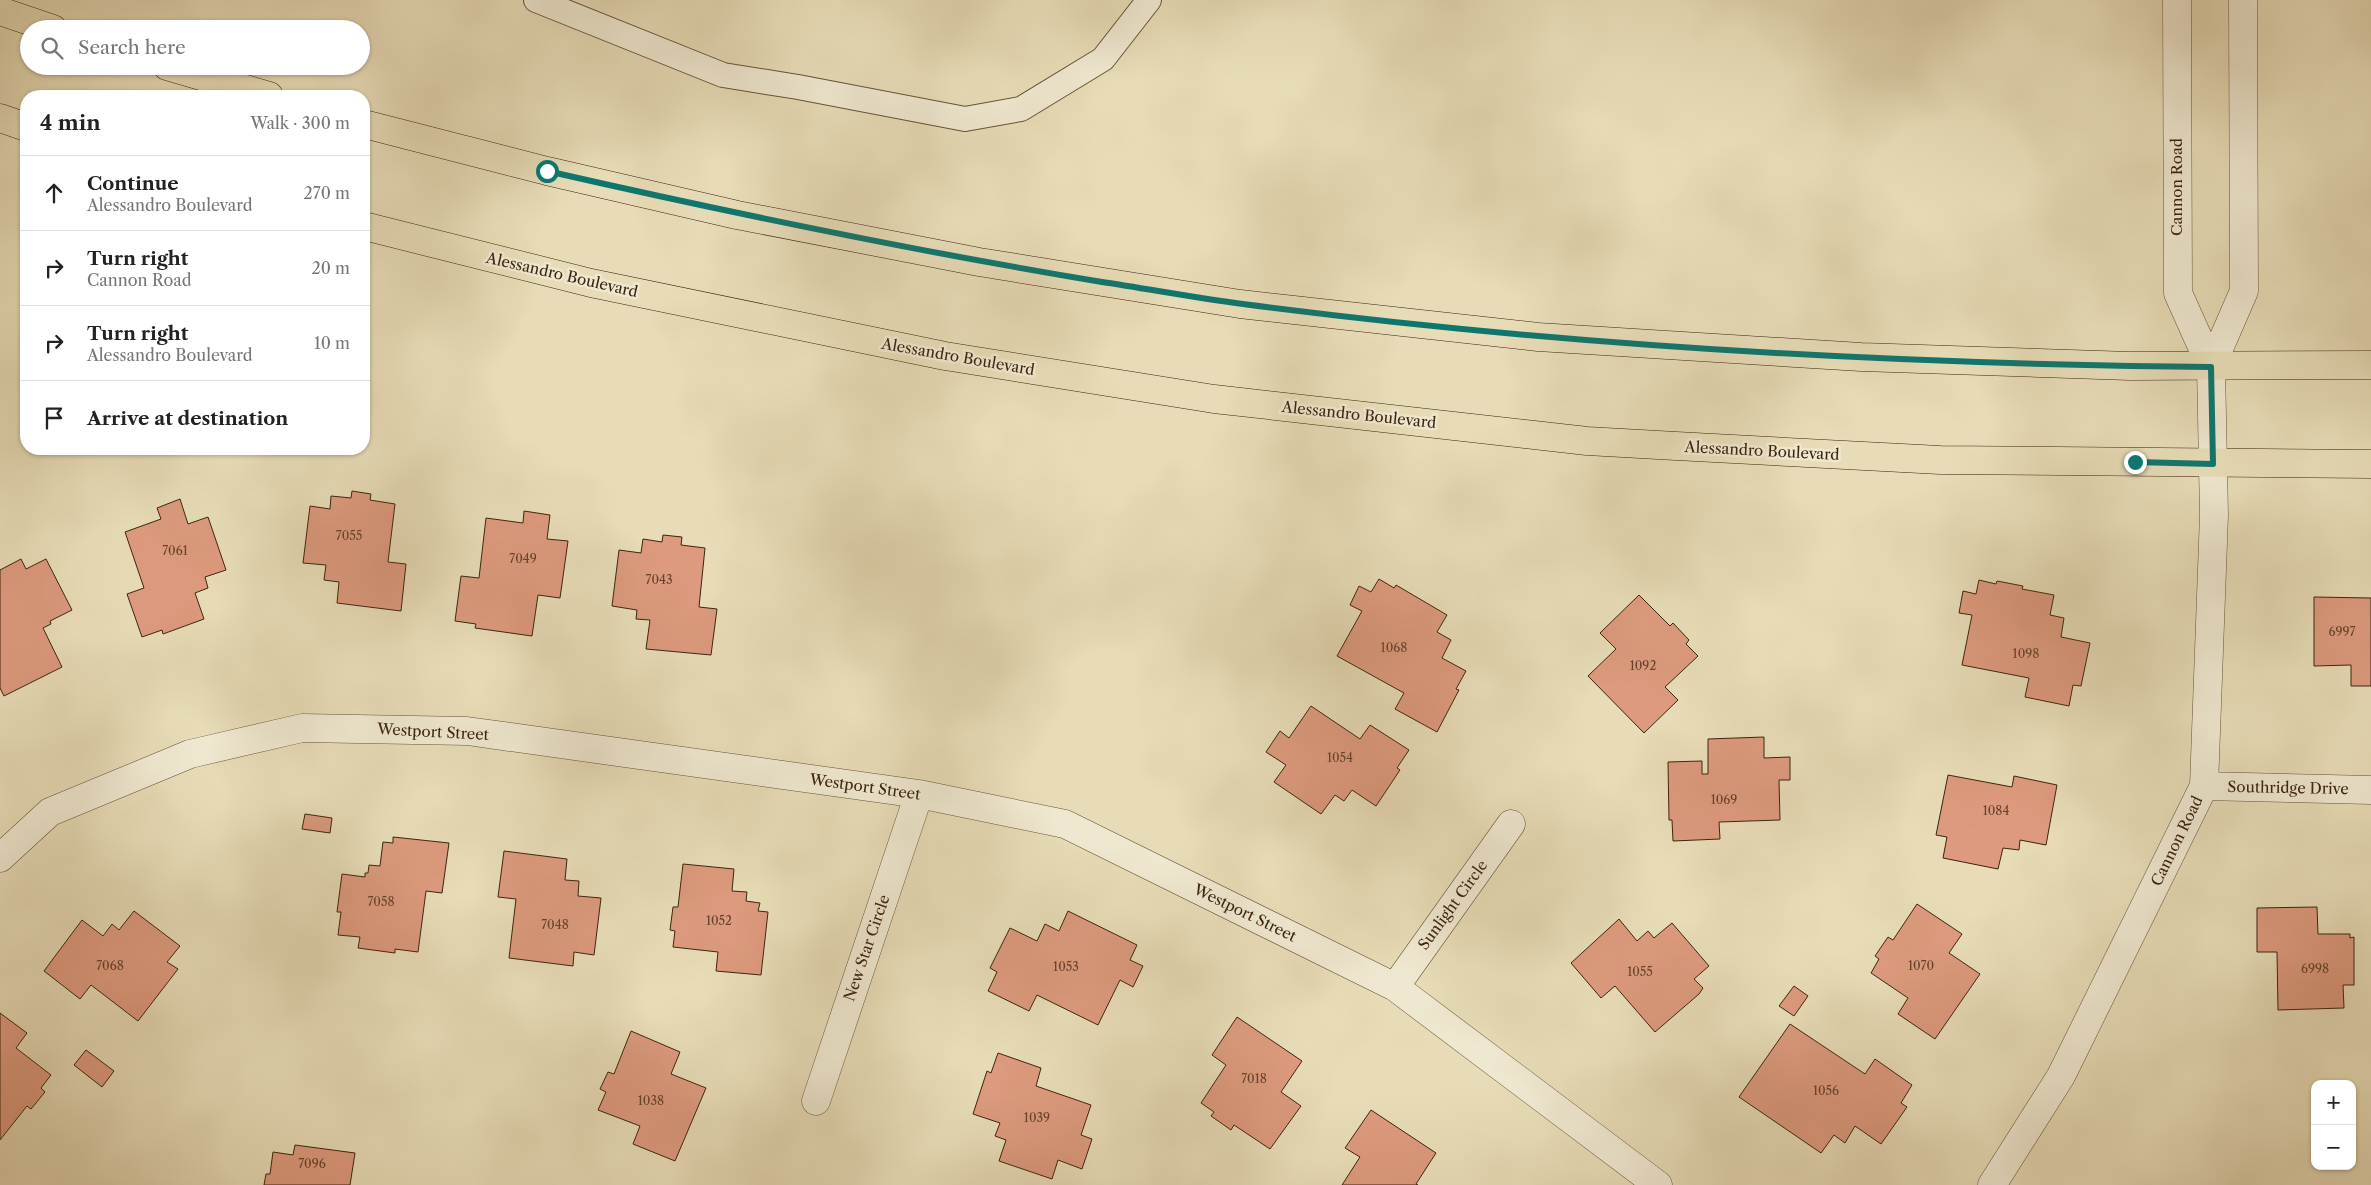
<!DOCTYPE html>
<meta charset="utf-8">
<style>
:root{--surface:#fff;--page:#f6f6f6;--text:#222;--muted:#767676;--line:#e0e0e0}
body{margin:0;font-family:"Libre Caslon Text",serif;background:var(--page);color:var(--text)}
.controls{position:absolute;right:15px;bottom:15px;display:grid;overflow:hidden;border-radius:10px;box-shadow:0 1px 4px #0004}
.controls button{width:45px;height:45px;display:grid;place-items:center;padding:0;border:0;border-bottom:1px solid var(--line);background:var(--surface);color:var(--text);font:25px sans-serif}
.stop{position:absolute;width:15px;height:15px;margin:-11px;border:4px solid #0f766e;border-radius:50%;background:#fff}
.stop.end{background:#0f766e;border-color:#fff;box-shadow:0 1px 5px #0008}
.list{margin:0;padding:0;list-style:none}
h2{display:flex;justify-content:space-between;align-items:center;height:65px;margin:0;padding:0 20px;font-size:21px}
h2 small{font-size:16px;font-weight:400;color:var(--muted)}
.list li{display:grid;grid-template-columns:32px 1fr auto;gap:15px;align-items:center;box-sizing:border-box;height:75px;padding:0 20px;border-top:1px solid var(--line)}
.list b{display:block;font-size:19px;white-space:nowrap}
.list p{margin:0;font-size:16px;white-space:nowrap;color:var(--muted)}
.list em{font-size:16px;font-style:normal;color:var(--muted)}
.icon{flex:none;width:28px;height:28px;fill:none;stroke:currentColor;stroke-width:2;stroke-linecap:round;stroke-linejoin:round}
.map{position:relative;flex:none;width:2371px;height:1185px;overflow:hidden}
.search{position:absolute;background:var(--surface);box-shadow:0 1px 4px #0004;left:20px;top:20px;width:350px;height:55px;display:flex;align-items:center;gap:12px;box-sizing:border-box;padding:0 18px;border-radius:28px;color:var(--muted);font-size:19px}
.panel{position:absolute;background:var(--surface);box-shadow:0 1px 4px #0004;left:20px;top:90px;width:350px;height:365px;border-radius:20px}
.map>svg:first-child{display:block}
.building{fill:#dd9a7e;stroke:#3c240f}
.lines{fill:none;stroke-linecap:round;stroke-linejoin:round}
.lane-casing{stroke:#675239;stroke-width:26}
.street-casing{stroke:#675239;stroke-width:29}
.primary-casing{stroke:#3c240f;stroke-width:29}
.lane{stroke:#efe8d0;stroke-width:24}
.street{stroke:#efe8d0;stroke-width:28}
.primary{stroke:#e7dcb7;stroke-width:28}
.route{stroke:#0f766e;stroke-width:6}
.labels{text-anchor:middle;stroke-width:5;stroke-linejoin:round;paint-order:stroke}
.number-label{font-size:12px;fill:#64422b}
.street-label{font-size:15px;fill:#3c240f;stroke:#efe8d0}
</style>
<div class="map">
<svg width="2371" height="1185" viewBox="0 0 2371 1185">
<rect width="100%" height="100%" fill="#e7dcb7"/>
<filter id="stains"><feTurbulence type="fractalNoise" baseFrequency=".004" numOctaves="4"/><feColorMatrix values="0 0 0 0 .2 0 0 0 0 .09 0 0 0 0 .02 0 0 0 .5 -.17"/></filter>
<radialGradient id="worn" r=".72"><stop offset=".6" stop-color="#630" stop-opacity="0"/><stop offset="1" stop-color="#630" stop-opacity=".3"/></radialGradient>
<path class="building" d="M352,491L371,494L370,500L395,504L388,562L406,564L401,611L337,603L339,582L324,580L326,565L303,563L310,506L330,509L331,496L351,498Z
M180,499L188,524L208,517L226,570L205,577L208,588L195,593L204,619L163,634L162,630L142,637L127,594L144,588L125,532L161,519L157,508Z
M524,511L550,515L547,539L568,541L560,598L538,595L532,636L475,628L476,624L455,621L461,576L479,578L486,518L523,523Z
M663,535L682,537L681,545L705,548L699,607L717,609L711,655L646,649L650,620L636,619L637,610L612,606L619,550L641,553L643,539L662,542Z
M21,559L26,569L46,559L72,610L50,621L51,624L43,628L62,667L4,696L0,688V570Z
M1379,579L1394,588L1396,585L1447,615L1437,632L1451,640L1442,658L1466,671L1456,689L1459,690L1437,732L1395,709L1404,693L1337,656L1362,611L1350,605L1359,586L1371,592Z
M1979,580L1996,584L1997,581L2023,586L2022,589L2054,595L2050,615L2064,618L2061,637L2090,643L2081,686L2073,685L2069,706L2025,697L2029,678L1962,665L1972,615L1959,613L1963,591L1976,594Z
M1639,595L1670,626L1673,623L1689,640L1686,644L1698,656L1665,687L1678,700L1644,733L1588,676L1616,649L1600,633Z
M2314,597L2371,598V686H2351V665L2314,666Z
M1311,706L1360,739L1370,725L1409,750L1397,768L1400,770L1376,806L1352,790L1344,801L1335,795L1321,814L1274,782L1286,765L1266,752L1280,731L1289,738Z
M1764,737V758L1790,757V780H1779L1780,820L1719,822L1720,839L1673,841L1672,820H1669L1668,762L1702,761V774H1708V739Z
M1948,775L2012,787L2014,776L2057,785L2046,845L2020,840L2019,850L2003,848L1998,869L1943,858L1947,837L1936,835Z
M305,814L332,818L330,833L302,829Z
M393,837L449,843L442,893L426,891L418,952L395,949V953L358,948L360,937L338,935L341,912H337L342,874L365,877V873H368L369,865L380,866L383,842L393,843Z
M504,851L567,859L565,880L579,881L578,896L601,898L594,955L574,952L573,966L509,958L516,899L498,897Z
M683,864L734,869L732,891L747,892L746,901L760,903L758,911L768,912L761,975L716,971L718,952L673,947L675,931L670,930L673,907H678Z
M1917,904L1962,934L1949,953L1980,974L1935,1039L1898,1014L1908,998L1871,973L1879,959L1875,956L1888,937L1893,940Z
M2317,907L2318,934H2350V938L2354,937V985H2343L2344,1008L2278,1010L2277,952H2257V908Z
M134,911L180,946L167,962L178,969L138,1021L91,985L80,999L44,971L82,920L103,936L112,924L119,930Z
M1068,911L1137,945L1130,960L1143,966L1133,987L1120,980L1098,1025L1037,995L1029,1011L988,991L997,972L990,968L1010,928L1037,941L1045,924L1059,931Z
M1619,919L1637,941L1648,931L1654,938L1672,923L1709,966L1694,979L1703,988L1699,994L1655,1032L1615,986L1601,998L1571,963Z
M1794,986L1808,996L1794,1016L1779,1006Z
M0,1013L27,1033L16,1048L51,1075L41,1088L45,1092L31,1109L27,1106L0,1140Z
M1237,1017L1302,1061L1281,1092L1301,1106L1270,1149L1234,1125L1231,1130L1211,1116L1214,1112L1201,1103L1226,1065L1212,1055Z
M1790,1024L1865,1074L1875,1059L1912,1085L1901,1103L1907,1107L1881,1144L1855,1126L1845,1143L1834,1135L1821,1153L1739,1097Z
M631,1031L680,1052L671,1074L706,1088L675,1161L633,1144L640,1126L598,1110L606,1092L600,1089L608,1072L614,1074Z
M86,1050L114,1071L102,1087L74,1065Z
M998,1053L1041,1068L1036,1086L1091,1105L1081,1135L1092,1139L1082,1169L1058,1160L1052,1179L999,1161L1006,1140L995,1136L1000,1123L973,1114L987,1071L991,1073Z
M1371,1110L1436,1153L1416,1184L1418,1185H1342L1360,1157L1345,1148Z
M295,1145L355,1153L350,1185H264L266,1174H270L273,1152L293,1155Z"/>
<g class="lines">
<defs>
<path id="lane" d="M536,0L723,75L798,87L965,119L1021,109L1103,59L1149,0"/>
<path id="street" d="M2211,367L2244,291L2243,0
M2204,786L2371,790
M0,858L50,812L190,754L302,728L467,731L919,794L1065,824L1395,987L1658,1185
M1395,987L1511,824
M816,1101L919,794
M1992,1185L2061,1076L2204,786L2214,515L2211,367L2178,293L2177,0"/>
<path id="primary" d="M0,11L53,29
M167,66L269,96
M0,118L26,127
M364,124L547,171L737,215L979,262L1240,304L1538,337L1861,357L2130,366L2371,365
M364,226L591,283L945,356L1214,399L1587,441L1676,446L1940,460L2371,464"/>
</defs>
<use href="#lane" class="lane-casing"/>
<use href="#street" class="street-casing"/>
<use href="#primary" class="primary-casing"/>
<use href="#lane" class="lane"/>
<use href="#street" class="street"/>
<use href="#primary" class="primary"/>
</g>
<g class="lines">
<path class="route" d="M547,171C731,213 915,251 1102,282C1149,289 1196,298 1243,304C1564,346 1888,364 2211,367L2213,464L2135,462"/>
</g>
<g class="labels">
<g class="number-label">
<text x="349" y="540">7055</text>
<text x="175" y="555">7061</text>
<text x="523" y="563">7049</text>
<text x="659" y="584">7043</text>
<text x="2342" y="636">6997</text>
<text x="1394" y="652">1068</text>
<text x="2026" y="658">1098</text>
<text x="1643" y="670">1092</text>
<text x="1340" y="762">1054</text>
<text x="1724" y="804">1069</text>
<text x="1996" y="815">1084</text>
<text x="381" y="906">7058</text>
<text x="719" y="925">1052</text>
<text x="555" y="929">7048</text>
<text x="110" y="970">7068</text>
<text x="1921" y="970">1070</text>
<text x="1066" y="971">1053</text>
<text x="2315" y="973">6998</text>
<text x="1640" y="976">1055</text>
<text x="1254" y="1083">7018</text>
<text x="1826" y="1095">1056</text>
<text x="651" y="1105">1038</text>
<text x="1037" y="1122">1039</text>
<text x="312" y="1168">7096</text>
</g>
<g class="street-label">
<text transform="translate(2177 187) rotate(-90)" y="5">Cannon Road</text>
<text transform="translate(562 275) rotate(13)" y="5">Alessandro Boulevard</text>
<text transform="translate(958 357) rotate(10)" y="5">Alessandro Boulevard</text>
<text transform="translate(1359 415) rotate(6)" y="5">Alessandro Boulevard</text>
<text transform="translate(1762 451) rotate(3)" y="5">Alessandro Boulevard</text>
<text transform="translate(433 732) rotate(3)" y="5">Westport Street</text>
<text transform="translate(865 787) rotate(8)" y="5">Westport Street</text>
<text transform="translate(2288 788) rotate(1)" y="5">Southridge Drive</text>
<text transform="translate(2177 841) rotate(-64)" y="5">Cannon Road</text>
<text transform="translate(1453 905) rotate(-54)" y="5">Sunlight Circle</text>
<text transform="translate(1245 913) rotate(26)" y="5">Westport Street</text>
<text transform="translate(867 948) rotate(-71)" y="5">New Star Circle</text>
</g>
</g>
<rect width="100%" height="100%" filter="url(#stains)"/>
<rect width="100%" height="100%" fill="url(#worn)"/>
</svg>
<div class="controls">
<button>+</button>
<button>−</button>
</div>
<div class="stop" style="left:547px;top:171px"></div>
<div class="stop end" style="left:2135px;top:462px"></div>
<div class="search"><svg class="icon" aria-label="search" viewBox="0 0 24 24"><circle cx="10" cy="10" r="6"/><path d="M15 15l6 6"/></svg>Search here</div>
<section class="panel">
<h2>4 min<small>Walk · 300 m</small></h2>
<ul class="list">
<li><svg class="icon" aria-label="ahead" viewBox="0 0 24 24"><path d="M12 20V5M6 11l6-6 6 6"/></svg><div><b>Continue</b><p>Alessandro Boulevard</p></div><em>270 m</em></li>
<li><svg class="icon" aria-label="right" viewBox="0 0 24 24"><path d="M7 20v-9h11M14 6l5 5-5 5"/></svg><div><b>Turn right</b><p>Cannon Road</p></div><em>20 m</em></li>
<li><svg class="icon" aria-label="right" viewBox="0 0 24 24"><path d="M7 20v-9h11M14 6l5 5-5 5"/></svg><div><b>Turn right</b><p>Alessandro Boulevard</p></div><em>10 m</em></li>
<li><svg class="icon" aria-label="arrive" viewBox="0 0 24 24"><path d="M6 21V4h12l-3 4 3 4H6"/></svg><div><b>Arrive at destination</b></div></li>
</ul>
</section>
</div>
